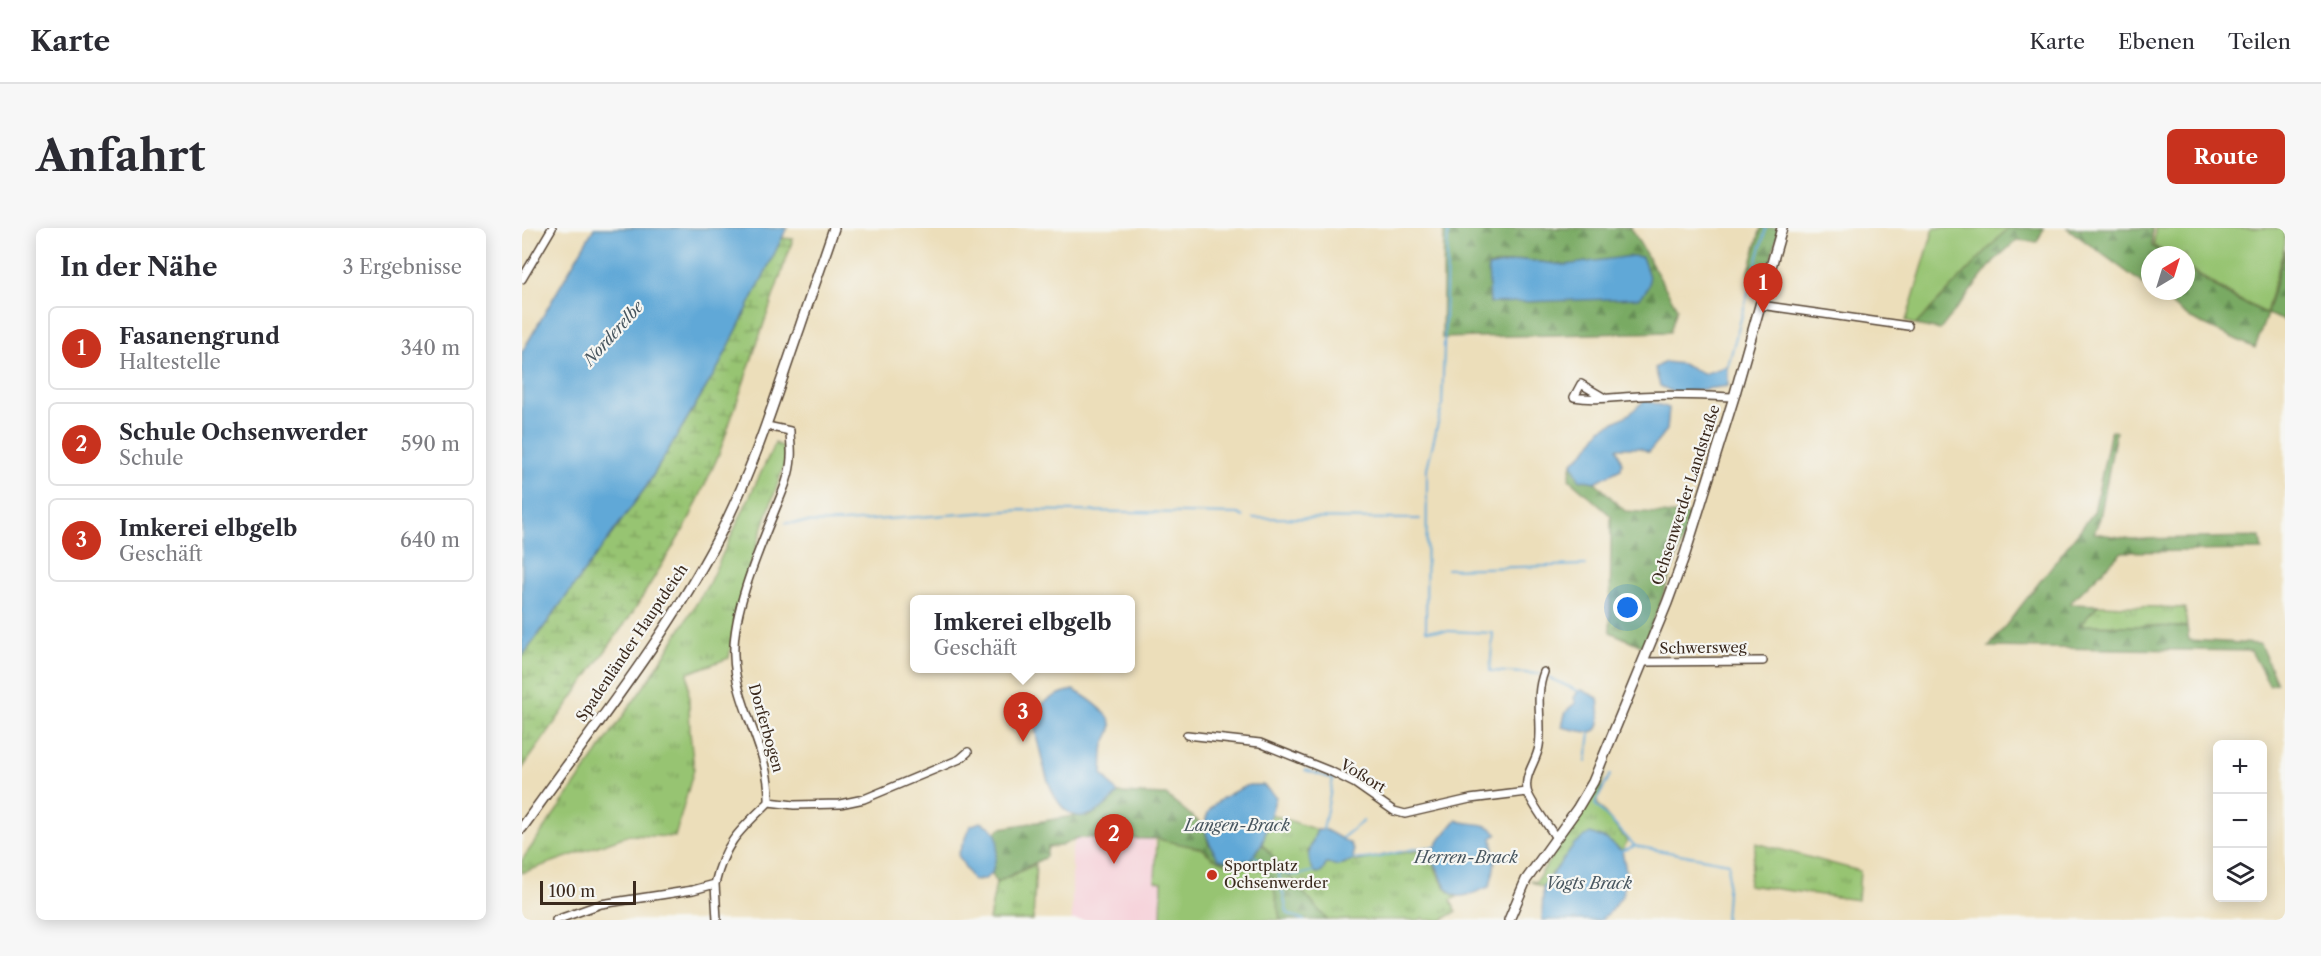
<!DOCTYPE html>
<html lang="de">
<meta charset="utf-8">
<style>
:root{--surface:#fff;--page:#f7f7f7;--text:#2b2b33;--muted:#7c7c81;--line:#e1e1e2;--accent:#c8321e}
body{margin:0;font-family:"Libre Caslon Text",serif;background:var(--page);color:var(--text)}
.controls{position:absolute;right:18px;bottom:18px;display:grid;overflow:hidden;border-radius:9px;box-shadow:0 3px 15px #0003}
.controls button{width:54px;height:54px;display:grid;place-items:center;padding:0;border:0;border-bottom:2px solid var(--line);background:var(--surface);color:var(--text);font:30px sans-serif}
.compass{position:absolute;left:1619px;top:18px;width:54px;height:54px;border-radius:50%;background:var(--surface);box-shadow:0 3px 15px #0003;rotate:38deg}
.scale{position:absolute;left:18px;bottom:15px;width:96px;box-sizing:border-box;padding-left:6px;border:3px solid #3b2a1e;border-top:0;font-size:16px;line-height:21px;white-space:nowrap;color:#3b2a1e;-webkit-text-stroke:4px #f6f6f2;paint-order:stroke}
.you{position:absolute;left:1106px;top:380px;width:21px;height:21px;margin:-15px;border:4px solid #fff;border-radius:50%;background:#1a73e8;box-shadow:0 0 0 9px #1a73e833}
.badge{display:grid;place-items:center;width:39px;height:39px;border-radius:50%;background:var(--accent);color:#fff;font-size:20px;font-weight:700}
.pin{position:absolute;translate:-50% -50px;filter:drop-shadow(0 2px 3px #0008)}
.pin::after{content:'';position:absolute;top:32px;width:21px;height:18px;background:inherit;clip-path:polygon(0 0,100% 0,50% 100%)}
.popup{position:absolute;left:388px;top:367px;width:225px;height:78px;box-sizing:border-box;display:grid;place-content:center;border-radius:9px;background:var(--surface);filter:drop-shadow(0 2px 4px #0005);font-size:20px;white-space:nowrap;color:var(--muted)}
.popup b{font-size:22px;color:var(--text)}
.popup::after{content:'';position:absolute;left:50%;top:100%;margin-left:-12px;border:12px solid transparent;border-top-color:var(--surface)}
.list{margin:0;padding:0;list-style:none}
h2{display:flex;justify-content:space-between;align-items:center;height:78px;margin:0;padding:0 24px;font-size:26px}
h2 small{font-size:20px;font-weight:400;color:var(--muted)}
.list li{display:grid;grid-template-columns:39px 1fr auto;gap:18px;align-items:center;box-sizing:border-box;height:84px;margin:0 12px 12px;padding:0 12px;border:2px solid var(--line);border-radius:9px}
.list b{display:block;font-size:22px;white-space:nowrap}
.list p{margin:0;font-size:20px;white-space:nowrap;color:var(--muted)}
.list em{font-size:20px;font-style:normal;color:var(--muted)}
.icon{flex:none;width:33px;height:33px;fill:none;stroke:currentColor;stroke-width:2;stroke-linecap:round;stroke-linejoin:round}
.map{position:relative;flex:none;width:1763px;height:692px;overflow:hidden;border-radius:9px}
header{display:flex;align-items:center;gap:36px;box-sizing:border-box;height:84px;padding:0 30px;background:var(--surface);border-bottom:2px solid var(--line)}
header strong{font-size:28px}
nav{display:flex;gap:33px;margin-inline-start:auto;font-size:21px}
.intro{display:flex;align-items:center;justify-content:space-between;box-sizing:border-box;height:144px;padding:0 36px}
h1{margin:0;font-size:42px}
.button{padding:15px 27px;border-radius:9px;background:var(--accent);color:#fff;font-size:21px;font-weight:700}
main{display:flex;gap:36px;padding:0 36px}
aside{flex:1;background:var(--surface);border-radius:9px;box-shadow:0 3px 15px #0003}
.map>svg:first-child{display:block}
.built{fill:#f6cfd8}
.grass{fill:url(#grass-tufts);stroke:#697748;stroke-width:1.5}
.forest{fill:url(#forest-firs);stroke:#5a6a41;stroke-width:1.5;fill-rule:evenodd}
.wetland{fill:url(#wetland-marsh);stroke:#697748;stroke-width:1.5}
.garden{fill:#97c472;stroke:#697748;stroke-width:1.5}
.water{fill:#61a8d7;stroke:#4e697a;stroke-width:1.5}
.lines{fill:none;stroke-linecap:round;stroke-linejoin:round}
.stream{stroke:#61a8d7;stroke-width:2}
.minor-casing{stroke:#564535;stroke-width:10}
.tertiary-casing{stroke:#564535;stroke-width:12}
.minor{stroke:#fff;stroke-width:7}
.tertiary{stroke:#fff;stroke-width:9}
.poi-dot{fill:#c8321e;stroke:#f6f6f2;stroke-width:2}
.labels{text-anchor:middle;stroke-width:4.5;stroke-linejoin:round;paint-order:stroke}
.street-label{font-size:15px;fill:#3b2a1e;stroke:#f6f6f2}
.poi-label{font-size:15px;fill:#3b2a1e;stroke:#f6f6f2;text-anchor:start}
.water-label{font-size:16px;font-style:italic;fill:#48565f;stroke:#f6f6f2}
</style>
<header>
<strong>Karte</strong>
<nav><a>Karte</a><a>Ebenen</a><a>Teilen</a></nav>
</header>
<div class="intro"><h1>Anfahrt</h1><a class="button">Route</a></div>
<main>
<aside>
<h2>In der Nähe<small>3 Ergebnisse</small></h2>
<ul class="list">
<li><span class="badge">1</span><div><b>Fasanengrund</b><p>Haltestelle</p></div><em>340 m</em></li>
<li><span class="badge">2</span><div><b>Schule Ochsenwerder</b><p>Schule</p></div><em>590 m</em></li>
<li><span class="badge">3</span><div><b>Imkerei elbgelb</b><p>Geschäft</p></div><em>640 m</em></li>
</ul>
</aside>
<div class="map">
<svg width="1763" height="692" viewBox="0 0 1763 692">
<defs>
<pattern id="grass-tufts" width="24" height="20" patternUnits="userSpaceOnUse" patternTransform="scale(1.5)"><rect width="24" height="20" fill="#97c472"/><path d="M3 7l-1-3M5 7V3M7 7l1-3M15 17l-1-3M17 17v-4M19 17l1-3" fill="none" stroke="#7c9f5d"/></pattern>
<pattern id="forest-firs" width="22" height="20" patternUnits="userSpaceOnUse" patternTransform="scale(1.5)"><rect width="22" height="20" fill="#79aa64"/><path d="M5 1l3.5 6h-7zM16 11l3.5 6h-7z" fill="#648b52"/></pattern>
<pattern id="wetland-marsh" width="20" height="14" patternUnits="userSpaceOnUse" patternTransform="scale(1.5)"><rect width="20" height="14" fill="#97c472"/><path d="M1 5h8M5 5V1M11 12h8M15 12V8" fill="none" stroke="#7c9f5d"/></pattern>
</defs>
<rect width="100%" height="100%" fill="#f6f6f2"/>
<filter id="ink" filterUnits="userSpaceOnUse"><feTurbulence type="fractalNoise" baseFrequency=".0167" numOctaves="2"/><feDisplacementMap in="SourceGraphic" scale="12" xChannelSelector="R" yChannelSelector="G"/><feConvolveMatrix kernelMatrix="1 2 1 2 8 2 1 2 1" color-interpolation-filters="sRGB"/></filter>
<filter id="wash" filterUnits="userSpaceOnUse"><feTurbulence type="fractalNoise" baseFrequency=".008" numOctaves="4" result="noise"/><feDisplacementMap in="SourceGraphic" scale="24" xChannelSelector="R" yChannelSelector="G"/><feGaussianBlur stdDeviation="1.35" result="paint"/><feColorMatrix in="noise" values="0 0 0 0 0 0 0 0 0 0 0 0 0 0 0 0 0 1.4 0 .05"/><feComposite in="paint" operator="in"/></filter>
<g filter="url(#wash)">
<rect width="100%" height="100%" fill="#ecdeba"/>
<path class="built" d="M629,608L633,613V653L640,654L639,692H550V620L554,612Z"/>
<path class="grass" d="M253,215L260,218L264,232C242,297 216,361 207,430L166,445L168,505L172,541L153,609L107,607L0,645V632L132,444L186,357Z
M1576,377L1663,380L1665,399L1558,397Z
M1084,539L1075,575L1105,613L1100,623L1084,611L1030,645L1021,659L1008,653L1014,654Z
M749,586L795,602L786,625L794,645L800,644L805,635L822,637L831,632L833,634L862,627L912,621C908,635 921,663 935,669L929,672L934,684L920,692H903L901,690L897,692H805L740,616Z
M1234,615L1338,643L1336,672L1226,657Z
M514,636L511,692H467L474,655Z"/>
<path class="forest" d="M922,0H1109L1155,80L1148,104L920,110ZM1001,32L1043,37L966,38Z
M1239,0H1257L1244,50L1226,46Z
M1486,0H1522L1515,14L1495,12L1472,33L1418,102L1393,97Z
M1545,0H1630V18L1644,27H1628V61Z
M1763,21V93L1745,86L1733,120L1669,91L1631,63H1664V40L1713,71L1745,86Z
M1589,202L1594,204L1578,290L1572,305L1610,311L1738,309L1740,322L1600,324L1547,376L1576,377L1558,397L1665,399L1667,412L1738,416L1755,455L1747,457L1729,423L1467,419L1572,284Z
M1050,235L1057,251L1073,254L1103,283L1170,287L1122,419L1088,404L1089,288L1047,251Z
M596,565L644,567L682,598L687,617L728,632L740,616L805,692H758L751,656L743,642C723,638 695,639 681,621L635,611L555,610L539,618L526,619L524,629L474,655L470,645L475,623L474,604L479,600L551,588H568L589,573Z"/>
<path class="wetland" d="M260,10L271,11L197,226L165,296L111,384L0,541V429L124,259L197,138Z"/>
<path class="garden" d="M1412,0H1486L1393,97L1384,93Z
M1633,0H1763V16L1744,85L1714,70L1664,38V27H1647L1632,18Z
M635,611L681,621C695,639 723,638 744,642L751,656L758,692H639L640,654L633,653Z"/>
<path class="water" d="M72,0H265L197,138L124,259L0,429V124Z
M1110,28L1120,29C1126,47 1134,56 1117,70L968,75L966,39L1001,32L1043,37Z
M1143,134L1160,136L1181,146L1206,138V158L1153,165L1138,158L1133,140Z
M1123,172L1147,180L1145,202L1127,224L1118,220H1095L1100,235L1099,241L1073,254L1057,251L1050,235L1064,222L1079,201L1106,187Z
M551,462C562,467 586,483 589,495C591,504 584,510 582,517C580,526 581,537 580,546L596,565C551,616 529,574 519,527C516,513 509,496 516,482C522,471 540,464 551,462Z
M1060,462L1076,470C1081,510 1075,507 1040,499C1042,488 1043,481 1054,475L1052,470L1056,463Z
M727,557H741L754,569L740,616L728,632L712,634L697,631C668,590 687,573 727,557Z
M934,592C947,598 966,592 975,606L970,610C974,628 974,641 967,659C939,670 930,677 917,644C915,639 910,632 911,627C912,615 927,601 934,592Z
M458,594C484,602 475,623 470,645L463,651L451,653L436,627L448,598Z
M795,602H804L829,616L832,623L831,632L816,638L805,635L800,644L794,645C781,631 789,618 795,602Z
M1068,605L1084,611L1100,623L1104,642L1101,667L1087,685L1078,692H1020L1021,659L1052,616Z"/>
<g class="lines">
<path class="stream" d="M926,0L920,178L905,240L904,402L971,405L968,443L1018,446
M1206,138L1244,0
M731,290L898,291
M264,295L321,294L499,282L716,286L721,289
M925,341L1064,337
M1023,448L1056,463
M1064,534L1068,506
M783,542L811,551L801,602
M1088,547L1073,576L1113,618L1100,623
M820,610L841,593
M1113,618L1207,635L1203,692
M732,628L756,643L765,684L768,687L782,692
M831,631C859,633 885,618 913,619
M756,643C770,649 778,647 792,643"/>
</g>
</g>
<g filter="url(#ink)">
<g class="lines">
<defs>
<path id="minor" d="M0,51L30,0
M1238,77L1386,98
M1081,169L1059,156L1052,169C1073,173 1095,169 1117,168C1148,166 1180,168 1212,169
M1121,434L1241,433
M1022,444C1012,470 1021,492 1017,518C1015,533 1002,546 1005,562C1006,571 1028,600 1034,610
M665,507L738,515L810,544L832,555L872,583L883,586L948,571L1005,564
M247,574L272,577L318,576L342,571L438,531L446,524
M193,656L195,692
M34,692L79,676L171,662L193,656C203,614 217,603 247,574C249,524 213,478 212,428C210,386 235,326 251,287C258,269 268,250 269,230C270,221 268,212 268,203L245,198"/>
<path id="tertiary" d="M0,600C67,505 142,413 196,310C231,243 253,170 278,99C289,66 301,33 312,0
M987,692L1004,652L1055,581L1071,554L1145,375L1163,326L1212,169L1260,0"/>
</defs>
<use href="#minor" class="minor-casing"/>
<use href="#tertiary" class="tertiary-casing"/>
<use href="#minor" class="minor"/>
<use href="#tertiary" class="tertiary"/>
</g>
</g>
<circle class="poi-dot" cx="690" cy="647" r="6"/>
<g class="labels">
<g class="street-label">
<text transform="translate(1164 267) rotate(-72)" y="5">Ochsenwerder Landstraße</text>
<text transform="translate(110 415) rotate(-56)" y="5">Spadenländer Hauptdeich</text>
<text transform="translate(1181 420) rotate(-1)" y="5">Schwersweg</text>
<text transform="translate(244 500) rotate(74)" y="5">Dorferbogen</text>
<text transform="translate(841 548) rotate(31)" y="5">Voßort</text>
</g>
<g class="poi-label">
<text x="702" y="643">Sportplatz<tspan x="702" dy="17">Ochsenwerder</tspan></text>
</g>
<g class="water-label">
<text transform="translate(91 105) rotate(-48)" y="6">Norderelbe</text>
<text x="715" y="603">Langen-Brack</text>
<text x="944" y="635">Herren-Brack</text>
<text x="1067" y="661">Vogts Brack</text>
</g>
</g>
</svg>
<div class="controls">
<button>+</button>
<button>−</button>
<button><svg class="icon" aria-label="layers" viewBox="0 0 24 24"><path d="M12 4l9 5-9 5-9-5zM3 14l9 5 9-5"/></svg></button>
</div>
<svg class="compass" viewBox="-18 -18 36 36"><path d="M0-13l5 13h-10z" fill="#e53935"/><path d="M0 13l5-13h-10z" fill="#7c7c81"/></svg>
<div class="scale">100 m</div>
<div class="you"></div>
<div class="pin badge" style="left:1241px;top:85px">1</div>
<div class="pin badge" style="left:592px;top:636px">2</div>
<div class="pin badge" style="left:501px;top:514px">3</div>
<div class="popup"><b>Imkerei elbgelb</b>Geschäft</div>
</div>
</main>
